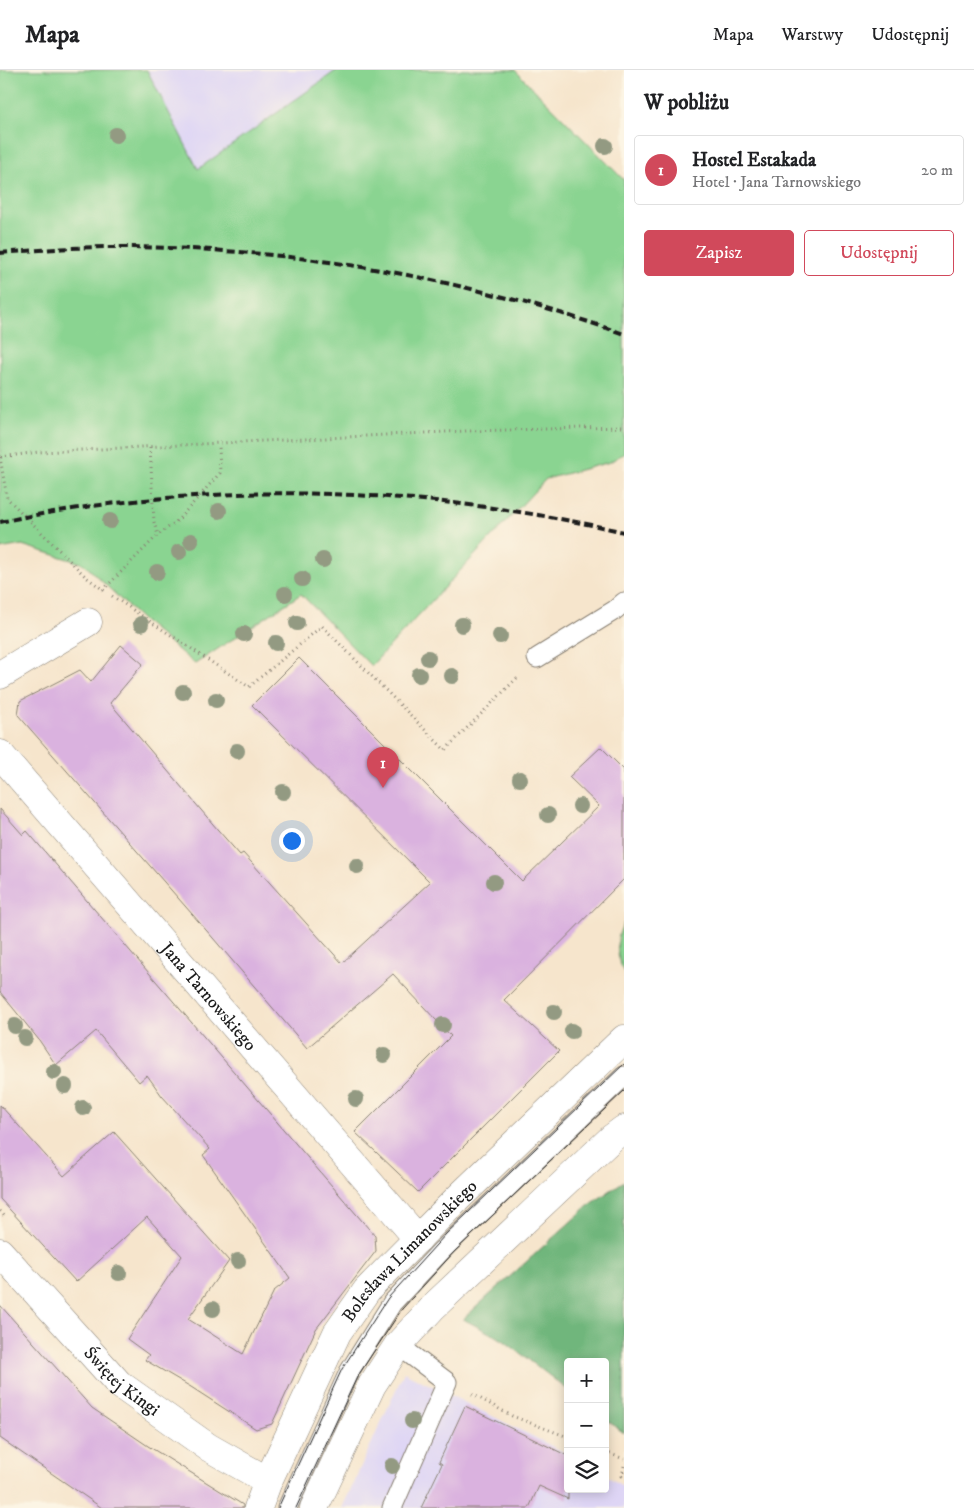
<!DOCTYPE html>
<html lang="pl">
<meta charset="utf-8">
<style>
:root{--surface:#fff;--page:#f6f6f6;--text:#202124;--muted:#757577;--line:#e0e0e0;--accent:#d1495b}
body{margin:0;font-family:"IM FELL DW Pica",serif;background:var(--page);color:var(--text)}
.controls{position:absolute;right:15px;bottom:15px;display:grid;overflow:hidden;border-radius:5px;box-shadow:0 2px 12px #0003}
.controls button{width:45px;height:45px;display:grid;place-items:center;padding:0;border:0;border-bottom:1px solid var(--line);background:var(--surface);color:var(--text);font:25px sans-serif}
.you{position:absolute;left:291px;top:770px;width:18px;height:18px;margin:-12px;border:4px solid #fff;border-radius:50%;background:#1a73e8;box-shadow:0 0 0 8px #1a73e833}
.badge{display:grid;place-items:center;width:32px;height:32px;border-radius:50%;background:var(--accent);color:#fff;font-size:16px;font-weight:700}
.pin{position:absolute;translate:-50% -41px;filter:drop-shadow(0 1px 2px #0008)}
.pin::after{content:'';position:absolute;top:26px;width:18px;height:15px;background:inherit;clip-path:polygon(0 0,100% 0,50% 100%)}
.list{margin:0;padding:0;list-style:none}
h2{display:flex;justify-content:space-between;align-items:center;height:65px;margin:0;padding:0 20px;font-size:21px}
h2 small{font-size:16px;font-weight:400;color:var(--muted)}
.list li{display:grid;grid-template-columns:32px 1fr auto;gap:15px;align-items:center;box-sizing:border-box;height:70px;margin:0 10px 10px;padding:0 10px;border:1px solid var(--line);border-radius:5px}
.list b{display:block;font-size:19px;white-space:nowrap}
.list p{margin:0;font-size:16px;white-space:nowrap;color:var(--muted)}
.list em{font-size:16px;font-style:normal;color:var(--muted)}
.actions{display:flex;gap:10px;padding:15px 20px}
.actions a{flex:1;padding:11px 0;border:1px solid var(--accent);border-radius:5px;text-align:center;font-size:18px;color:var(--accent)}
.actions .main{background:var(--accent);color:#fff}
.icon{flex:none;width:28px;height:28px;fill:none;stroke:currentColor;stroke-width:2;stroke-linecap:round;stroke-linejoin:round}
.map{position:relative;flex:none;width:624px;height:1438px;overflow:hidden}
header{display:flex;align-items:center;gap:30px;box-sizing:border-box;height:70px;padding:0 25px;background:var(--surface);border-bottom:1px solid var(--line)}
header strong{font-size:24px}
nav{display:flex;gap:28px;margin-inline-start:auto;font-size:18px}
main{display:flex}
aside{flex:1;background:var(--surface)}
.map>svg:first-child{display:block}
.built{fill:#ded5f5}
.green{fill:#8ad491;stroke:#537856}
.forest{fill:#6fb67b;stroke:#46694c}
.building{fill:#dab2df}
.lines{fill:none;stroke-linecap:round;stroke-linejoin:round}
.service-casing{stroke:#898074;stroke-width:21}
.minor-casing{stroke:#898074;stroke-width:29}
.tertiary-casing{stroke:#898074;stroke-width:29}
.path{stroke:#898074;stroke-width:3;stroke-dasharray:1 4;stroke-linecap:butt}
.service{stroke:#fff;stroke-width:19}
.minor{stroke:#fff;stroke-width:28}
.tertiary{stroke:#fff;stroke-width:28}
.tram{stroke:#1c1c1c;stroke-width:1}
.rail{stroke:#1c1c1c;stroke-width:4;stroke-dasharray:8 4;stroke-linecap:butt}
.tree{fill:#939a82}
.labels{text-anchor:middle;stroke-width:5;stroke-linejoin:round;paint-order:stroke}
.street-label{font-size:18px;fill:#1c1c1c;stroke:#fcf5e5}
</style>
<header>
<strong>Mapa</strong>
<nav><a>Mapa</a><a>Warstwy</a><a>Udostępnij</a></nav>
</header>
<main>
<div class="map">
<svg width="624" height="1438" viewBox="0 0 624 1438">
<rect width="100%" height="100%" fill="#fcf5e5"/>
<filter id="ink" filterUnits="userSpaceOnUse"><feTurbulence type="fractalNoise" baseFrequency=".02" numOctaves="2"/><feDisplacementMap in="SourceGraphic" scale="10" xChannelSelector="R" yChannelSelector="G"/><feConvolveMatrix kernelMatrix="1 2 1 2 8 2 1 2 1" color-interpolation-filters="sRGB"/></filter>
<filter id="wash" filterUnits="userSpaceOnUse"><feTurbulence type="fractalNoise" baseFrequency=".0096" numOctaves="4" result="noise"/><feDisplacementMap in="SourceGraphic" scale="20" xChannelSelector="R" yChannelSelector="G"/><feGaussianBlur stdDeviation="1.12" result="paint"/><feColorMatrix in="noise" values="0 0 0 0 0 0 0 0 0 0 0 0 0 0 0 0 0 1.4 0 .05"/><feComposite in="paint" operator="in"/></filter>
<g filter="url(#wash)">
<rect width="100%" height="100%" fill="#f6e5cc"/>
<path class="built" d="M147,0H337L198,99Z
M404,1302L568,1384V1419H605V1405L624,1417V1438H342Z"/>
<path class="green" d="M0,0H147L198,99L337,0H515L624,110V383L610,392L546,409L371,596L301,524L195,594L141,549L84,494L22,475L0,479Z
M624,853V902C616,887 615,868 624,853Z"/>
<path class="forest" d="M624,1111V1363L605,1349V1292H568V1320L503,1270L463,1249L588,1136Z"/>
<g id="blocks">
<path class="building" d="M121,575L143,594L110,633L218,760L240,785L243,783L342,893L430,812L252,635L299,588L522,811L599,736L569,707L601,677L624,700V809L504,930L559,981L418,1122L355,1062L451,966L393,904L307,978L213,868L18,645L20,631L80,600L91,612Z
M0,739L23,765L27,761L375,1166L376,1181L316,1259L272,1354L256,1359L191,1317L145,1290L149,1285L127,1269L182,1186L147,1147L76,1212L0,1129V1035L64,1106L114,1062L229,1191L188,1249L243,1284L274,1221L290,1208L203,1085L210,1079L162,1026L147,1005L139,1012L96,961L56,995L39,970L0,922Z
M0,1235L92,1338L148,1376L243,1435V1438H102L0,1368Z
M465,1336L568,1386V1429L539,1416L529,1438H421L442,1394L439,1392Z"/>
</g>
</g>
<g filter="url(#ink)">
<use href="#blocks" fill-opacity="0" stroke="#898074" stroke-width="1"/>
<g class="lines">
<defs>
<path id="service" d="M537,588L615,540L624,532
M287,1438L349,1302L392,1233L442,1180L624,1006
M392,1438L447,1312L398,1275"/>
<g id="minor">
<path d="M0,605L88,552"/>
<path id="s1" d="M0,684L418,1169"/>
<path id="s2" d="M0,1182L119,1314L208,1377L268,1411"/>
</g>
<g id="tertiary">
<path id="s3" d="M258,1438L268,1411L337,1263L367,1220L458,1128L624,969"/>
<path d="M314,1438L372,1315L398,1275L433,1237L612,1068L624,1059"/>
</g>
</defs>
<use href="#service" class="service-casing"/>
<use href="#minor" class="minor-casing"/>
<use href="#tertiary" class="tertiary-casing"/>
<path class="path" d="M150,377L154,452L158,465
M0,387L7,428L86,507L105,521
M1,387L39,382L467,361L624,357
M103,520L158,465L177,451L220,403L219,374
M112,526L249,617L322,556L445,680L517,608
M0,1141L6,1148
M472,1324L512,1346L568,1367
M605,1382L624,1389
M624,1396L622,1406L624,1407"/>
<use href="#service" class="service"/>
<use href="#minor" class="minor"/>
<use href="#tertiary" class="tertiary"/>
<path class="tram" d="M278,1438L342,1299L388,1228L446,1164L624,994
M296,1438L357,1307L402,1239L455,1181L624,1021"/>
<path class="rail" d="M0,183C38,180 75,177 113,177C288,177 460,206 624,264
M0,452C205,409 421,416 624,462"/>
</g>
<g class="tree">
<circle cx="116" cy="65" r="8"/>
<circle cx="605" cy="76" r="8"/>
<circle cx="219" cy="441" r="8"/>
<circle cx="110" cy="451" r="8"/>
<circle cx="191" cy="471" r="8"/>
<circle cx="179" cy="482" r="8"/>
<circle cx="323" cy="490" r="8"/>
<circle cx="157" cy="502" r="8"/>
<circle cx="302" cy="509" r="8"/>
<circle cx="285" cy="524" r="8"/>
<circle cx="297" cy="553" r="8"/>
<circle cx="141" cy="554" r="8"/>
<circle cx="462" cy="555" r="8"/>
<circle cx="244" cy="564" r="8"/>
<circle cx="500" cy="566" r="8"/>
<circle cx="276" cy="573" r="8"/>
<circle cx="428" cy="588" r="8"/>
<circle cx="419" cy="605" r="8"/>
<circle cx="452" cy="606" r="8"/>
<circle cx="183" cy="622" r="8"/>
<circle cx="216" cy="630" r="8"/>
<circle cx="237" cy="681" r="8"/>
<circle cx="520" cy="709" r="8"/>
<circle cx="283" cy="722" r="8"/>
<circle cx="580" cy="736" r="8"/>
<circle cx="548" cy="745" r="8"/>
<circle cx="357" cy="796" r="8"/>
<circle cx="494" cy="812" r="8"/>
<circle cx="554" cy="942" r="8"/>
<circle cx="443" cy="955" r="8"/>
<circle cx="15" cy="956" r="8"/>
<circle cx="572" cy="961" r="8"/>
<circle cx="25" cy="968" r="8"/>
<circle cx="384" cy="985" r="8"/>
<circle cx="54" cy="1002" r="8"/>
<circle cx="65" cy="1016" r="8"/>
<circle cx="356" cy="1029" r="8"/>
<circle cx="83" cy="1038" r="8"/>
<circle cx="238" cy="1191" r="8"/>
<circle cx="119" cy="1203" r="8"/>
<circle cx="213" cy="1239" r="8"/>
<circle cx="412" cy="1351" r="8"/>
<circle cx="392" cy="1396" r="8"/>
</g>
</g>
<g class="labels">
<g class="street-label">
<text dy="6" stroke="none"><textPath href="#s1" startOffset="320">Jana Tarnowskiego</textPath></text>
<text dy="6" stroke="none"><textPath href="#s3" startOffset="302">Bolesława Limanowskiego</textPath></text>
<text dy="6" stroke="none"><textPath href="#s2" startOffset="178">Świętej Kingi</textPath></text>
</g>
</g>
</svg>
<div class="controls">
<button>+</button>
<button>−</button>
<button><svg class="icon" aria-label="layers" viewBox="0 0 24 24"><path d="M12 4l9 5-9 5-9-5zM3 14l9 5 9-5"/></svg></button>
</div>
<div class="you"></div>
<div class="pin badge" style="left:383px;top:718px">1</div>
</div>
<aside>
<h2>W pobliżu<small></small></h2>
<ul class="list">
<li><span class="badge">1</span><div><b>Hostel Estakada</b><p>Hotel · Jana Tarnowskiego</p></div><em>20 m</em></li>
</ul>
<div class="actions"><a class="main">Zapisz</a><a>Udostępnij</a></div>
</aside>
</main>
